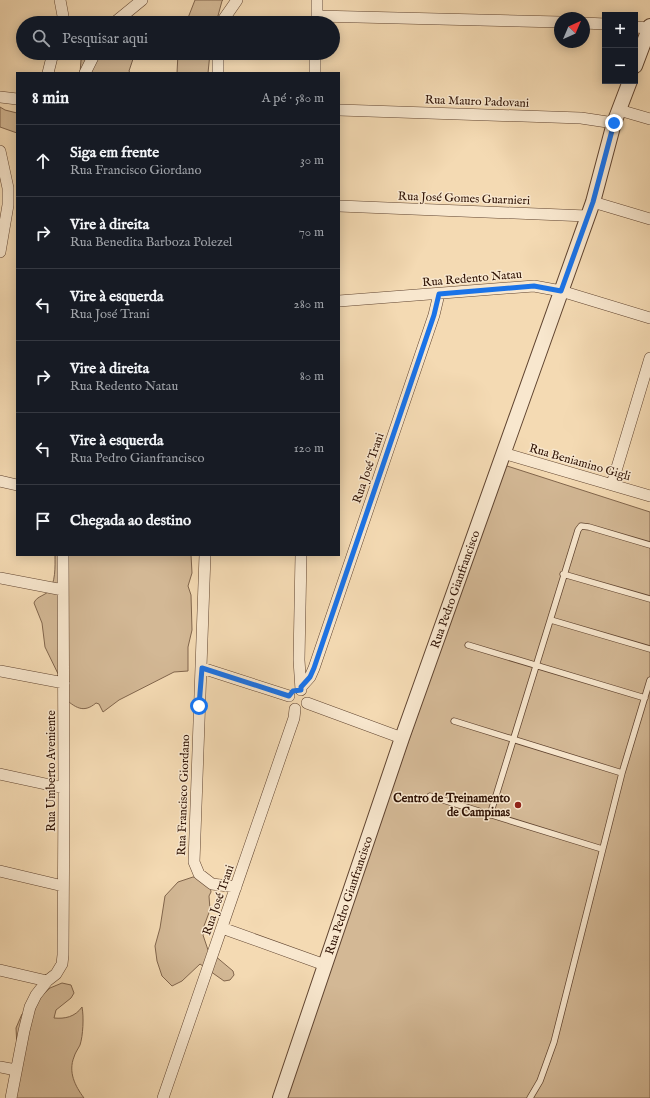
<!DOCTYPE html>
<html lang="pt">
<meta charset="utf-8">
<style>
:root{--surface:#171b24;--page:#242831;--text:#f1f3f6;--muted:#9ea1a6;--line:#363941}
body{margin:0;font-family:"IM FELL English",serif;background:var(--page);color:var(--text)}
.controls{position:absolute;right:12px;top:12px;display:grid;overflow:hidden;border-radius:0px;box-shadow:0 2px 10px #0003}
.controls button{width:36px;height:36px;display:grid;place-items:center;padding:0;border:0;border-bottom:1px solid var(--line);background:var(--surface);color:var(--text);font:20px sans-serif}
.compass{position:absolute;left:554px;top:12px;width:36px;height:36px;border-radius:50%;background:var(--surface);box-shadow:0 2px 10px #0003;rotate:44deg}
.stop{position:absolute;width:12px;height:12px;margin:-9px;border:3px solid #1a73e8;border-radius:50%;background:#fff}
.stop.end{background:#1a73e8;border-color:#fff;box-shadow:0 1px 4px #0008}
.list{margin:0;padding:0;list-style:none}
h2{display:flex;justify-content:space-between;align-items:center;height:52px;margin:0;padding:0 16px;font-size:17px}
h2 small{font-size:13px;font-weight:400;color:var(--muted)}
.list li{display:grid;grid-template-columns:26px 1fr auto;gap:12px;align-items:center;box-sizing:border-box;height:72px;padding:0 16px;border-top:1px solid var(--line)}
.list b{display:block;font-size:15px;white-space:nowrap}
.list p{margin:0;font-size:13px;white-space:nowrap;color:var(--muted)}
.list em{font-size:13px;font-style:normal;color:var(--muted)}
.icon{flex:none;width:22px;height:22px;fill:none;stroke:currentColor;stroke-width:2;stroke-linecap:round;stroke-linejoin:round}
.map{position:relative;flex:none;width:650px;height:1098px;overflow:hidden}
.search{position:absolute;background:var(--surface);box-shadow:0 2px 10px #0003;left:16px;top:16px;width:324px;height:44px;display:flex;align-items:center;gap:10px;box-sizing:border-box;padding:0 14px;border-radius:22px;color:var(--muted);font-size:15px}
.panel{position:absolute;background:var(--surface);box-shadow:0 2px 10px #0003;left:16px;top:72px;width:324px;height:484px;border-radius:0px}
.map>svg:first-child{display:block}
.green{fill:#d3b895;stroke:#81654c}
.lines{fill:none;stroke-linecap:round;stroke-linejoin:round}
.service-casing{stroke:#604430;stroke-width:7}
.minor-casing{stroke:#604430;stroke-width:12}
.tertiary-casing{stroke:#604430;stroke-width:16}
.service{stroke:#f8e7ce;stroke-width:5.5}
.minor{stroke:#f8e7ce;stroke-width:11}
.tertiary{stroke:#f8e7ce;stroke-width:14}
.route{stroke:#1a73e8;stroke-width:5}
.poi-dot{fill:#8f2418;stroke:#f8e7ce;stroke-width:1.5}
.labels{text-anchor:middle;stroke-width:3;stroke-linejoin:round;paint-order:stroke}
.street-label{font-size:12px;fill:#2f1204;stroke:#f8e7ce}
.poi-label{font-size:12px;font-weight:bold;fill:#2f1204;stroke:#f8e7ce;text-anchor:end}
</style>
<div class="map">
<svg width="650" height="1098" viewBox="0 0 650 1098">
<rect width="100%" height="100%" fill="#f4dab3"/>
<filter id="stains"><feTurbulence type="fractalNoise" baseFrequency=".005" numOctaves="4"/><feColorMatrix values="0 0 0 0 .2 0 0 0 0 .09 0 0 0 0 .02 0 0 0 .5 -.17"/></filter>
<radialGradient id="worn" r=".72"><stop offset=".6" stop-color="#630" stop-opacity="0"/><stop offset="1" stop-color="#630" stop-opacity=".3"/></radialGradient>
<path class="green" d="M195,0H223L222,1L216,23H186Z
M92,53H131L134,56L129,71L130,73H80L81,60Z
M178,53H210L208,73H177Z
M0,107L5,110L17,113V133L0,127Z
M504,465L650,512V1098H285Z
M55,555H191L192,573L188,586L191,595L192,630L188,647V671L174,672L119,700L103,712L99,704L96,703C83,714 75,707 64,698L63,684L45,647L42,623L34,603C36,597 43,596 48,592C56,583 55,566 55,555Z
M193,877L209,879L211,892L209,896L210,910L204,926L203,935L208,950L233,971L234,975L230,980L224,981L200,964L182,981L172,986L162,976L157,961L155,946L160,928L165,896L178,882Z
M62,983L71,985L74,993L71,998L56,1010L54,1018C65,1019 75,1017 82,1007C84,1017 83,1036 80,1045C78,1049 75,1053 74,1057C68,1072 75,1086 84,1098H8L17,1047L16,1028L22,1014L50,988Z"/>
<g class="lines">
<defs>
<path id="service" d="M563,574L650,599
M551,620L650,649
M468,645L645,698
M454,721L622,773
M430,796L602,849
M490,815L578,530L581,526L589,527L650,545
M530,1098L540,1081L554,1042L622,773L650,680"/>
<path id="minor" d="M60,0L63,16L61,23
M317,16L560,22
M317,21V0
M114,23L142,0
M221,23L237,0
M584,23L605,24
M635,27L649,28
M48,73L53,53
M85,73L95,53
M218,73V53
M315,73V53
M0,97L17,99
M339,110L581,118L614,123
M619,110L650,119
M0,151L8,188V205L0,252
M593,202L650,219
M339,206L587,216
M339,301L534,286L561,291L650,318
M503,453L650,496
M0,481L17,485
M612,484L650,358
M205,555C202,657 197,759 194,862L199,874L212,884L236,887
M301,555L299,660L301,690
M0,578L63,590
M202,668L289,696
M0,671L64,683
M301,687L310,677L314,668L434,315L439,294
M307,703L402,738
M0,774L64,788
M0,871L63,886
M222,928L325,965
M0,970L47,981
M0,1067L16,1070
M11,1098L24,1031L30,1007L36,995L47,981L56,974L62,964L63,955L64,788L63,555
M163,1098L294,718L295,709"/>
<g id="tertiary">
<path d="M635,66L650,26"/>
<path id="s1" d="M280,1098L402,738L593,202L614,123L630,81"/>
</g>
</defs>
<use href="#service" class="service-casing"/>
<use href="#minor" class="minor-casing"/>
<use href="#tertiary" class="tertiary-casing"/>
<use href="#service" class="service"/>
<use href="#minor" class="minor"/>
<use href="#tertiary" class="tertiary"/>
</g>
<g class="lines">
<path class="route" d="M199,706L202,668L289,696L293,691L301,690V687L310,677L314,668L434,315L439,294L534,286L561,291L593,202L614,123"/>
</g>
<circle class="poi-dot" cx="518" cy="805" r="4"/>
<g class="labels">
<g class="street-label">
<text transform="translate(477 101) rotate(2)" y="4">Rua Mauro Padovani</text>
<text transform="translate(464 198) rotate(2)" y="4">Rua José Gomes Guarnieri</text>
<text transform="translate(472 278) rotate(-5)" y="4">Rua Redento Natau</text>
<text transform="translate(580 462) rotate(16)" y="4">Rua Beniamino Gigli</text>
<text transform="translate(368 468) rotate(-71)" y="4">Rua José Trani</text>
<text dy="4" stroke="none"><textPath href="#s1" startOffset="538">Rua Pedro Gianfrancisco</textPath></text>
<text transform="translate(51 771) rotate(-90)" y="4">Rua Umberto Aveniente</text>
<text transform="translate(183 795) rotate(-88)" y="4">Rua Francisco Giordano</text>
<text dy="4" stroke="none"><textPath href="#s1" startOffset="214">Rua Pedro Gianfrancisco</textPath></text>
<text transform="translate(218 900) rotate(-71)" y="4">Rua José Trani</text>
</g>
<g class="poi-label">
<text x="510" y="802">Centro de Treinamento<tspan x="510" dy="14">de Campinas</tspan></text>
</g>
</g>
<rect width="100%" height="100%" filter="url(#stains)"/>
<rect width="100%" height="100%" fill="url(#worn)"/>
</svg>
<div class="controls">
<button>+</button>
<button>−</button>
</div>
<svg class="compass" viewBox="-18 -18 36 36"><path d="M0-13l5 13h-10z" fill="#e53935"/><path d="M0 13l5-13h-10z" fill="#9ea1a6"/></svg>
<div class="stop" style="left:199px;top:706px"></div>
<div class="stop end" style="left:614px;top:123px"></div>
<div class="search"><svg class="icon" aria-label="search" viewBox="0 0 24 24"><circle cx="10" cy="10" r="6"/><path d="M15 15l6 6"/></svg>Pesquisar aqui</div>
<section class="panel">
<h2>8 min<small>A pé · 580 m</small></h2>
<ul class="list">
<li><svg class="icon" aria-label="ahead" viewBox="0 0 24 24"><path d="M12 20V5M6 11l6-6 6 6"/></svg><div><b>Siga em frente</b><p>Rua Francisco Giordano</p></div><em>30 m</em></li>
<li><svg class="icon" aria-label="right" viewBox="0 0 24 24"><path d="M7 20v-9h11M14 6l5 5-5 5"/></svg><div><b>Vire à direita</b><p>Rua Benedita Barboza Polezel</p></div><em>70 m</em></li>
<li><svg class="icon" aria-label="left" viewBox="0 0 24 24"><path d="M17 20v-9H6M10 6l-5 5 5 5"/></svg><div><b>Vire à esquerda</b><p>Rua José Trani</p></div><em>280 m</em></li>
<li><svg class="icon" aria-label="right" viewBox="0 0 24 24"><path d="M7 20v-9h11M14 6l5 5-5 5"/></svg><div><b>Vire à direita</b><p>Rua Redento Natau</p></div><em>80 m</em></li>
<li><svg class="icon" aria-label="left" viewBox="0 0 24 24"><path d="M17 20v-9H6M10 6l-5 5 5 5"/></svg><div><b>Vire à esquerda</b><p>Rua Pedro Gianfrancisco</p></div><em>120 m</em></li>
<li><svg class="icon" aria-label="arrive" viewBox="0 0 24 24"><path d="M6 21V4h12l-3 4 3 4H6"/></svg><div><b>Chegada ao destino</b></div></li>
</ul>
</section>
</div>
